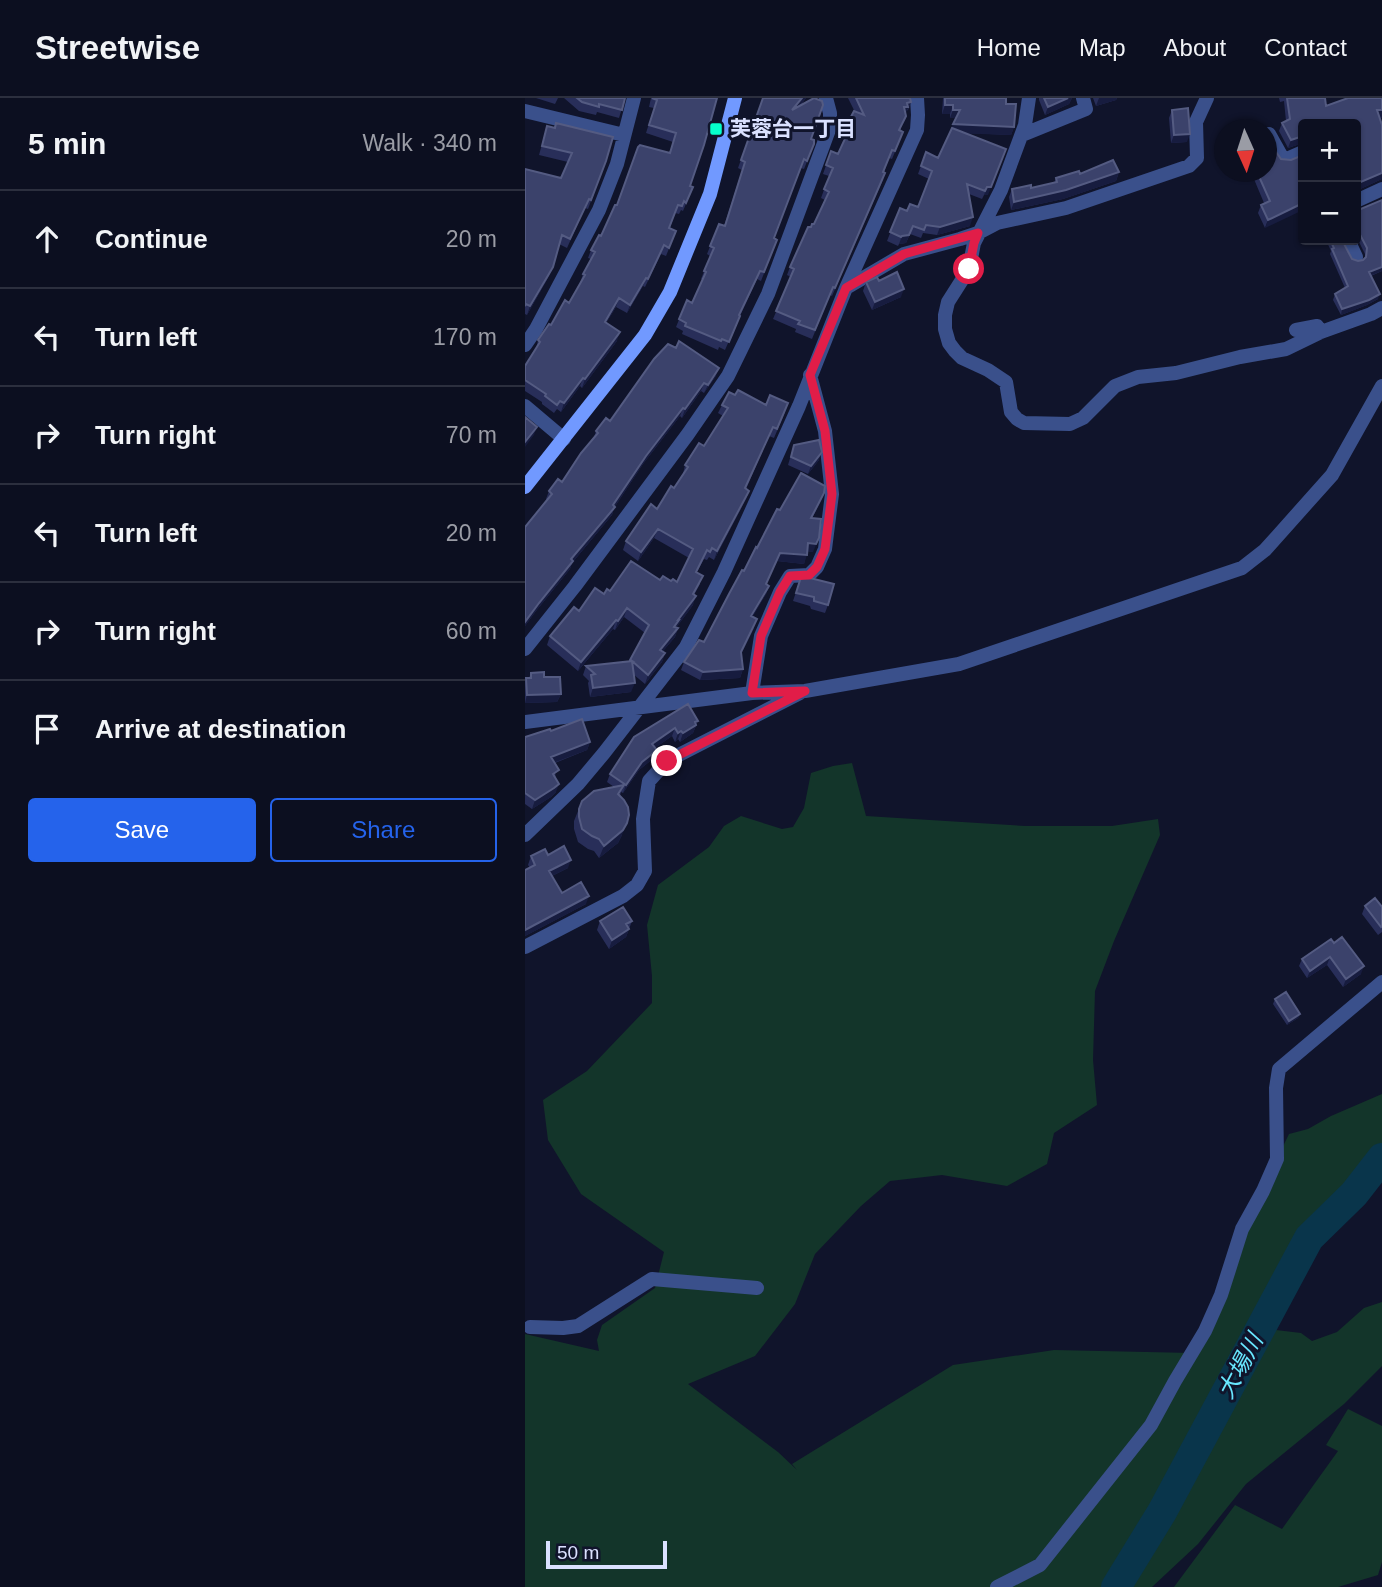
<!DOCTYPE html>
<meta charset="utf-8">
<style>
:root{--surface:#0c0f20;--page:#1a1d2d;--text:#f1f3f6;--muted:#9a9ca5;--line:#2c2f3e;--accent:#2563eb}
body{margin:0;font-family:Arial,"Noto Sans JP",sans-serif;background:var(--page);color:var(--text)}
.controls{position:absolute;right:21px;top:21px;display:grid;overflow:hidden;border-radius:7px;box-shadow:0 2px 5px #0004}
.controls button{width:63px;height:63px;display:grid;place-items:center;padding:0;border:0;border-bottom:2px solid var(--line);background:var(--surface);color:var(--text);font:35px sans-serif}
.compass{position:absolute;left:689px;top:21px;width:63px;height:63px;border-radius:50%;background:var(--surface);box-shadow:0 2px 5px #0004;rotate:177deg}
.scale{position:absolute;left:21px;bottom:18px;width:121px;box-sizing:border-box;padding-left:7px;border:4px solid #dae1ff;border-top:0;font-size:19px;line-height:24px;white-space:nowrap;color:#dae1ff;-webkit-text-stroke:5px #10142b;paint-order:stroke}
.stop{position:absolute;width:21px;height:21px;margin:-16px;border:5px solid #e11d48;border-radius:50%;background:#fff}
.stop.end{background:#e11d48;border-color:#fff;box-shadow:0 2px 7px #0008}
.list{margin:0;padding:0;list-style:none}
h2{display:flex;justify-content:space-between;align-items:center;height:91px;margin:0;padding:0 28px;font-size:30px}
h2 small{font-size:23px;font-weight:400;color:var(--muted)}
.list li{display:grid;grid-template-columns:46px 1fr auto;gap:21px;align-items:center;box-sizing:border-box;height:98px;padding:0 28px;border-top:2px solid var(--line)}
.list b{display:block;font-size:26px;white-space:nowrap}
.list em{font-size:23px;font-style:normal;color:var(--muted)}
.actions{display:flex;gap:14px;padding:21px 28px}
.actions a{flex:1;padding:16px 0;border:2px solid var(--accent);border-radius:7px;text-align:center;font-size:24px;color:var(--accent)}
.actions .main{background:var(--accent);color:#fff}
.icon{flex:none;width:38px;height:38px;fill:none;stroke:currentColor;stroke-width:2;stroke-linecap:round;stroke-linejoin:round}
.map{position:relative;flex:none;width:857px;height:1489px;overflow:hidden}
header{display:flex;align-items:center;gap:42px;box-sizing:border-box;height:98px;padding:0 35px;background:var(--surface);border-bottom:2px solid var(--line)}
header strong{font-size:33px}
nav{display:flex;gap:38px;margin-inline-start:auto;font-size:24px}
main{display:flex}
aside{flex:1;background:var(--surface)}
.map>svg:first-child{display:block}
.green{fill:#13352a}
.lines{fill:none;stroke-linecap:round;stroke-linejoin:round}
.river{stroke:#09354b;stroke-width:30}
.street{stroke:#3a508b;stroke-width:14}
.secondary{stroke:#7199ff;stroke-width:14}
.wall{fill:#282e59}
.shaded-wall{fill:#171c3f}
.building{fill:#3b426b;stroke:#545b82;stroke-width:2}
.route{stroke:#e11d48;stroke-width:9}
.poi-dot{fill:#06ffcc;stroke:#10142b;stroke-width:2.5}
.labels{text-anchor:middle;stroke-width:6;stroke-linejoin:round;paint-order:stroke}
.poi-label{font-size:21px;font-weight:bold;fill:#dae1ff;stroke:#10142b;text-anchor:start}
.water-label{font-size:23px;font-style:italic;fill:#68e7ff;stroke:#10142b}
</style>
<header>
<strong>Streetwise</strong>
<nav><a>Home</a><a>Map</a><a>About</a><a>Contact</a></nav>
</header>
<main>
<aside>
<h2>5 min<small>Walk · 340 m</small></h2>
<ul class="list">
<li><svg class="icon" aria-label="ahead" viewBox="0 0 24 24"><path d="M12 20V5M6 11l6-6 6 6"/></svg><div><b>Continue</b></div><em>20 m</em></li>
<li><svg class="icon" aria-label="left" viewBox="0 0 24 24"><path d="M17 20v-9H6M10 6l-5 5 5 5"/></svg><div><b>Turn left</b></div><em>170 m</em></li>
<li><svg class="icon" aria-label="right" viewBox="0 0 24 24"><path d="M7 20v-9h11M14 6l5 5-5 5"/></svg><div><b>Turn right</b></div><em>70 m</em></li>
<li><svg class="icon" aria-label="left" viewBox="0 0 24 24"><path d="M17 20v-9H6M10 6l-5 5 5 5"/></svg><div><b>Turn left</b></div><em>20 m</em></li>
<li><svg class="icon" aria-label="right" viewBox="0 0 24 24"><path d="M7 20v-9h11M14 6l5 5-5 5"/></svg><div><b>Turn right</b></div><em>60 m</em></li>
<li><svg class="icon" aria-label="arrive" viewBox="0 0 24 24"><path d="M6 21V4h12l-3 4 3 4H6"/></svg><div><b>Arrive at destination</b></div></li>
</ul>
<div class="actions"><a class="main">Save</a><a>Share</a></div>
</aside>
<div class="map">
<svg width="857" height="1489" viewBox="0 0 857 1489">
<rect width="100%" height="100%" fill="#10142b"/>
<path class="green" d="M327,665L341,718L500,728H587L633,721L635,737L589,843L570,893L568,962L572,1007L529,1035L522,1066L482,1088L417,1077L365,1083L336,1108L290,1156L270,1206L230,1258L163,1286L253,1354L272,1372L267,1366L428,1267L529,1252L667,1255L749,1067L764,1036L783,1031L806,1018L857,996V1045L850,1047L779,1162L751,1216V1232L776,1235L787,1243L812,1234L839,1210L857,1204V1268L819,1306L721,1386L673,1446L627,1489H0V1236L74,1253L72,1242L77,1227L130,1190L139,1154L56,1096L23,1042L18,1002L62,973L127,905V878L122,827L133,787L184,749L199,728L216,718L257,731L268,729L279,710L286,675L308,668Z
M823,1311L857,1328V1464L853,1477L813,1489H649L710,1407L757,1431L813,1353L801,1347Z"/>
<g class="lines">
<path class="river" d="M591,1489L637,1414L784,1140L829,1096L857,1060"/>
<path class="street" d="M504,0L500,27L476,92L449,145L444,171L423,204L420,217V231L424,245L430,253L437,260L463,272L481,284L486,314L492,321L499,325L545,326L558,320L590,288L613,279L651,275L715,259L761,251L796,234L846,216L857,210
M0,13L99,37
M744,36L758,61H762L778,54
M497,37L561,11L558,0
M831,103L857,91
M823,142L831,159
M321,190L379,156L435,141L453,135L472,125L541,110L664,68L672,60L671,24L682,0
M771,232L792,228L796,234
M0,247L11,231L74,112L92,66L109,0
M0,308L39,341
M0,551L50,488L163,336L203,278L243,196L305,29V15L301,0
M227,595L236,538L255,494L265,478L284,477L292,469L300,451L307,396L300,333L285,277
M0,624L227,595L280,593L434,566L717,470L740,452L807,377L857,288
M0,737L53,686L79,655L161,549L199,474L274,308L321,190L392,32L393,17L392,0
M0,849L98,798L112,787L120,773L118,721L124,683L142,663L275,595
M5,1229L38,1230L53,1228L127,1181L232,1190
M472,1489L515,1467L626,1327L650,1283L680,1233L696,1197L717,1131L738,1093L752,1061L751,990L754,971L857,884"/>
<path class="secondary" d="M0,389L120,237L145,194L185,96L210,0"/>
</g>
<path class="wall" d="M11,0H33L30,6Z
M39,0H100L94,20L72,14L71,17L54,13Z
M126,0H192L165,88L168,89L158,113L156,112L154,116L150,115L145,130L151,133L141,158L136,156L120,189L118,188L102,215L91,209L81,225L92,243L57,290L55,288L36,314L32,311L29,315L17,306V304L0,293V268L11,251L13,242L44,205L56,185H55L58,176L66,161L63,160L66,152L76,138L92,107L145,55L148,44L121,35L129,10L124,9Z
M238,0H281L275,8L289,46L279,71L276,70L249,140L252,142L236,183L232,181L215,218L200,252L194,249L193,252L157,236L158,233L151,229L162,202L167,205L178,182L176,181L185,158L182,156L194,126L199,128L217,72L213,70Z
M323,0H385L386,4L383,12L381,13L375,33V42L367,61L364,60L359,74L357,84L307,198L305,197L287,241L270,234L271,231L248,221L266,179L262,177L265,169L286,129L289,126L300,102L296,100L304,78L298,76L306,53L313,56L320,40L317,38L320,30L330,14Z
M418,0H481V6L489,29L486,37L441,35L463,97H459L457,101L444,96L445,128L412,137L398,135L396,140L385,136L381,145L374,146L373,148L362,143L375,110L382,113L393,109L404,81L393,76L401,54L413,60L431,20H425V16H417Z
M514,0H547L544,6L520,17L514,2Z
M568,0H592L591,2L571,8Z
M754,0H800L801,8L855,20L857,81L831,93V26H778V45L763,50L754,33L757,25L761,23L759,3L755,4Z
M647,12L662,44L646,45L644,20Z
M22,28L81,63L63,111L60,110L42,150L34,146L24,178L2,217L0,216V71L36,80L43,64L14,57Z
M756,61L766,62L740,130L733,115L736,107L739,105L726,74H741Z
M594,74L591,83L538,101L486,112L484,99L487,91L506,90L529,85L531,80L555,76Z
M857,102V173L846,178L853,201L842,207L816,217L808,202L810,196L820,190L805,156L806,153L801,142H817L827,161L833,163L838,162L840,160V156L831,138V113Z
M354,183L376,199L347,212L338,193L341,184Z
M191,278L179,295L176,293L157,320L155,318L118,366L89,410L87,417L47,465L45,471L11,513L0,528V429L22,402L21,401L24,393L37,384L69,339L71,333L85,323Z
M210,297L260,314L249,340L244,338L221,391L224,393L221,401L189,462L184,459L182,462L179,461L172,474L175,486L169,497L168,507L153,527L151,530H153L150,539L138,553L140,555L137,564L120,586L108,576L106,594L65,599L63,585L64,583L58,577L61,568L105,563L120,535L99,519L90,532L88,531L53,573L22,547L25,538L54,513L79,496L85,493L135,482L152,484L164,460L129,440L113,463L98,452L101,443L132,411L149,390L158,376L160,367L179,348L198,318L193,315L197,307Z
M269,347L294,362L283,376L263,367Z
M299,395L296,403L287,420L288,454L282,453L279,466L252,463L241,486L244,488L241,496L227,519L229,530L216,556L218,571L215,580L175,582L156,572L159,564L179,544L219,473L255,412Z
M276,479L303,507L300,515L286,511L285,508L268,503Z
M6,575L19,579L36,596L32,604L0,605V584L1,580H4Z
M173,623L168,635L155,644L153,641L150,644L147,638L130,650L132,652L129,660L114,672L98,695L96,694L95,698L97,737L93,745L74,760L69,753L63,751L53,744L49,731V723L57,703L89,689L82,684L85,676L109,639Z
M26,633L65,644L62,652L30,665L31,694L26,699L7,711L0,706V639Z
M23,757L43,770L27,778L37,795L61,806L0,838L5,770L3,767L6,758Z
M840,808L857,809V834L853,837L837,816Z
M75,823H107L101,839L84,851L72,832Z
M809,845L836,876L818,889L802,867L782,880L774,868L777,861Z
M750,901L775,916L773,920L762,927L748,906Z"/>
<path class="shaded-wall" d="M277,0H281L264,20L267,12Z
M543,0H547L544,6L520,17L523,9Z
M574,0H592L591,2L571,8Z
M386,4L380,17L376,18L382,5Z
M420,7H428L425,16H417Z
M428,12H435L432,20H425Z
M852,12H857V20H849Z
M428,26L489,29L486,37L425,35Z
M665,36L662,44L646,45L649,37Z
M778,38V45L763,50L766,42Z
M481,51L463,97H459L462,89Z
M594,74L591,83L538,101L486,112L489,104Z
M857,75V81L831,93V86Z
M778,105V112L740,130L743,122Z
M448,119L445,128L412,137L415,129Z
M388,128L381,145L374,146L377,138Z
M28,169L24,178L2,217L5,208Z
M857,169V173L842,179L844,174Z
M121,180L118,188L102,215L105,207Z
M379,191L376,199L347,212L350,204Z
M855,196L853,201L842,207L816,217L817,211Z
M94,200L91,209L77,232L80,224Z
M95,234L92,243L57,290L60,281Z
M194,270L191,278L179,295L183,287Z
M58,280L55,288L36,314L39,305Z
M179,285L176,293L157,320L160,311Z
M158,310L155,318L118,366L89,410L87,417L47,465L45,471L11,513L0,528V524L14,505L88,407L121,358Z
M12,329L9,337L0,349V344Z
M297,354L294,362L283,376L286,368Z
M224,393L221,401L189,462L192,453Z
M299,395L296,403L283,428L286,420Z
M133,431L129,440L113,463L116,454Z
M294,440L288,454L280,453L283,445Z
M255,455L282,457L279,466L252,463L237,494Z
M244,488L241,496L223,527L226,518Z
M171,498L168,507L146,537L153,522Z
M102,510L99,519L90,532L93,523Z
M232,521L229,530L213,562L216,554Z
M91,522L88,531L53,573L56,564Z
M153,530L150,539L132,560L135,552Z
M140,555L137,564L120,586L123,577Z
M218,571L215,580L175,582L178,574Z
M110,585L106,594L65,599L68,590Z
M36,596L32,604L0,605L2,597Z
M173,623L168,635L155,644L158,635Z
M150,630L147,638L124,654L127,646Z
M156,633L153,641L150,644L153,635Z
M65,644L62,652L23,667L26,659Z
M132,652L129,660L114,672L98,695L101,687L117,664Z
M34,686L31,694L26,699L7,711L10,702Z
M102,725L97,737L93,745L74,760L79,748Z
M46,762L43,770L21,781L24,773Z
M64,798L61,806L0,838V832Z
M104,831L101,839L84,851L87,842Z
M805,859L802,867L782,880L785,873Z
M839,868L836,876L818,889L821,881Z
M775,916L773,920L762,927L764,923Z"/>
<path class="building" d="M52,0H100L97,12L74,6V9L57,4Z
M127,0H192L179,47L165,88L168,89L161,105L159,103L157,108L153,107L144,130L151,133L144,150L139,147L123,181L121,180L105,207L94,200L80,224L95,234L60,281L58,280L39,305L35,303L32,307L20,298L21,296L0,282V268L15,244L13,242L24,226L26,227L40,202L44,205L60,177L58,176L70,154L66,152L74,137L76,138L90,107H92L113,49L115,47L145,55L151,35L124,27L132,2Z
M238,0H277L267,12L289,0L297,3L298,7L286,41L289,42V46L282,63L279,61L249,140L252,142L239,174L235,173L214,217L215,218L204,244L197,241L196,243L160,228L161,225L154,221L162,202L167,205L181,174L179,173L189,150L185,148L194,126L200,128L220,64L216,62Z
M331,0H385L386,4L382,5L383,9H379L381,18L374,32L378,34L370,53L367,52L358,74L360,75L310,190L308,189L290,232L273,226L275,223L251,213L269,171L265,169L283,129H286L287,126H289L304,94L299,91L308,70L301,67L306,53L313,56L324,32L320,30L329,13L339,17Z
M420,0H481V6H491L489,29L428,26L435,12H428V7H420Z
M519,0H543L523,9Z
M762,0H800L801,8L823,0H857V12H852L857,27V75L831,86V26H778V38L766,42L757,25L765,21Z
M663,10L665,36L649,37L647,12Z
M31,25L88,39L81,63L66,102L64,101L45,141L37,137L28,169L5,208L1,206L0,208V71L36,80L47,55L17,48L22,28L30,30Z
M427,30L481,51L466,89H462L460,93L442,86L448,119L415,129L401,127L399,132L388,128L384,137L377,138L376,139L365,134L375,110L382,113L385,106L393,109L407,73L396,68L401,54L413,60Z
M749,51L756,61L766,62L778,57V105L743,122L736,107L745,103L732,74H741V54Z
M588,62L594,74L541,92L489,104L487,91L506,87V90L532,84L531,80L554,73L555,76Z
M857,102V169L844,174L855,196L844,202L817,211L810,196L823,188L807,151L809,150L805,142H817L827,161L833,163L838,162L841,159L842,150L831,129V113Z
M372,174L379,191L350,204L341,184L352,179L354,183Z
M154,243L194,270L183,287L179,285L160,311L158,310L121,358L88,407L90,409L46,461L48,463L14,505L0,524V429L27,396L24,393L33,381L37,384L56,355L73,335L71,333L81,320L85,323L129,261L143,246L151,250Z
M213,292L241,307L245,297L263,305L252,331L248,329L220,390L224,393L192,453L187,450L185,454L182,452L171,474L178,478L168,496L171,498L153,522H154L149,529L153,530L135,552L140,555L123,577L107,563L110,585L68,590L66,577L70,576L61,568L107,563L105,562L124,527L102,510L93,523L91,522L56,564L25,538L49,509L54,513L70,490L79,496L82,491L85,493L106,463L135,482L138,478L146,483L148,481L152,484L168,451L133,431L116,454L101,443L126,406L132,411L146,388L149,390L163,369L160,367L174,345L179,348L203,310L197,307L204,294L210,297Z
M0,319L12,329L0,344Z
M294,342L297,354L286,368L266,359L269,347Z
M276,375L300,388L299,395L286,420L296,421L294,440L291,446L283,445L282,457L255,455L241,486L244,488L226,518L232,521L216,554L218,571L178,574L159,564L174,542L179,544L204,496L217,472L219,473L231,449L232,450L252,411L255,412Z
M276,479H281L309,486L303,507L289,503V499L271,495Z
M19,574V579H35L36,596L2,597L1,580H6V575Z
M163,606L173,623L170,624L171,627L158,635L156,633L153,635L150,630L127,646L132,652L117,664L101,687L85,676L109,639Z
M57,621L65,644L26,659L34,672L28,676L34,686L29,690L10,702L0,695V639L25,631L26,633Z
M99,687L93,696L99,702L103,709L104,717L102,725L98,732L79,748L74,741L67,738L57,731L54,719V711L57,703L69,693Z
M39,748L46,762L24,773L37,795L56,784L64,798L0,832V772L10,767L6,758L20,751L23,757Z
M850,800L857,809V828L856,829L840,808Z
M98,809L107,823L101,826L104,831L87,842L75,823Z
M817,839L839,868L821,881L805,859L785,873L777,861L806,841L809,845Z
M761,894L775,916L764,923L750,901Z"/>
<g class="lines">
<path class="route" d="M142,663L280,593L227,595L236,538L255,494L265,478L284,477L292,469L300,451L307,396L300,333L285,277L321,190L379,156L453,135L449,145L444,171"/>
</g>
<rect class="poi-dot" x="184" y="24" width="14" height="14" rx="3.5"/>
<g class="labels">
<g class="poi-label">
<text x="205" y="38">芙蓉台一丁目</text>
</g>
<g class="water-label">
<text transform="translate(715 1268) rotate(-62)" y="8">大場川</text>
</g>
</g>
</svg>
<div class="controls">
<button>+</button>
<button>−</button>
</div>
<svg class="compass" viewBox="-18 -18 36 36"><path d="M0-13l5 13h-10z" fill="#e53935"/><path d="M0 13l5-13h-10z" fill="#9a9ca5"/></svg>
<div class="scale">50 m</div>
<div class="stop" style="left:444px;top:171px"></div>
<div class="stop end" style="left:142px;top:663px"></div>
</div>
</main>
